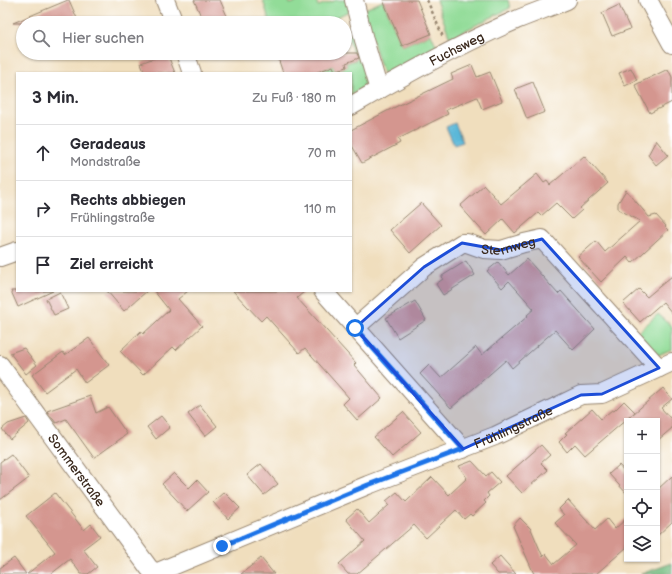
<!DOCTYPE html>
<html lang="de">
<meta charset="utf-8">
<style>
:root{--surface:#fff;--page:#f2f2f3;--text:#2b2b33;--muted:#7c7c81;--line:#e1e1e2}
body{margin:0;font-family:"Balsamiq Sans",sans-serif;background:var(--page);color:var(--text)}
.controls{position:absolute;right:12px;bottom:12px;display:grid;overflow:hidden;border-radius:0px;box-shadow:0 1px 3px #0004}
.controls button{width:36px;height:36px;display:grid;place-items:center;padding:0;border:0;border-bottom:1px solid var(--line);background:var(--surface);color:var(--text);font:20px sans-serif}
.stop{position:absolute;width:12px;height:12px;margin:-9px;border:3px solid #1a73e8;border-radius:50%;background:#fff}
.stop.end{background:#1a73e8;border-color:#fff;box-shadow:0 1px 4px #0008}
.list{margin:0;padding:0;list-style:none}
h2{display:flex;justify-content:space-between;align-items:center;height:52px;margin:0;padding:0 16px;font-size:17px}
h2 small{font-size:13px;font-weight:400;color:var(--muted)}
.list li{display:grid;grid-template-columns:26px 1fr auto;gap:12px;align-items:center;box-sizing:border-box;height:56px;padding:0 16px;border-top:1px solid var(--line)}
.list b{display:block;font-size:15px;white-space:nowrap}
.list p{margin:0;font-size:13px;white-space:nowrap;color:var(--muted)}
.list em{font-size:13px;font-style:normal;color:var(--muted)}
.icon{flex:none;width:22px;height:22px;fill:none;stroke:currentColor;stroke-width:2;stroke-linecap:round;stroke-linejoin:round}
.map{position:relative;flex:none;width:672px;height:574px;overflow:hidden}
.search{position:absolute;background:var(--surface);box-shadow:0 1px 3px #0004;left:16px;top:16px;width:336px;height:44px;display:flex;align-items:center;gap:10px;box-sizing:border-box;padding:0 14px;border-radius:22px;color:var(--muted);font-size:15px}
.panel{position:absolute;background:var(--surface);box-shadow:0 1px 3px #0004;left:16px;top:72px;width:336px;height:220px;border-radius:0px}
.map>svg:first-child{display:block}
.green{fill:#92dc98;stroke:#66835b}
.forest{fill:#75bc80;stroke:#58734f}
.water{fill:#5ab7d8;stroke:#4a707b}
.building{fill:#d4968f}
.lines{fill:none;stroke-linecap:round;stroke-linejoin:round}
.minor-casing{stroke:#96846e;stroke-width:20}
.path{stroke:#96846e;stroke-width:2.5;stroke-dasharray:3 3;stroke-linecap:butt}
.minor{stroke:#fff;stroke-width:18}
.route{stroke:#1a73e8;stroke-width:5}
.marked{fill:#1d4ed8;fill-opacity:0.2;stroke:#1d4ed8;stroke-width:3;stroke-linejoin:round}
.labels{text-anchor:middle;stroke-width:3.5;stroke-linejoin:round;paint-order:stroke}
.street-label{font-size:13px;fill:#3b2a1e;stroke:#fff}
</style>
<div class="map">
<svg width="672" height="574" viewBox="0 0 672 574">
<rect width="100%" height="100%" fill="#fff"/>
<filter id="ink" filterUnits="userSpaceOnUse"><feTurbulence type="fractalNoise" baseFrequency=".025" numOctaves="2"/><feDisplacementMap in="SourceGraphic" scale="8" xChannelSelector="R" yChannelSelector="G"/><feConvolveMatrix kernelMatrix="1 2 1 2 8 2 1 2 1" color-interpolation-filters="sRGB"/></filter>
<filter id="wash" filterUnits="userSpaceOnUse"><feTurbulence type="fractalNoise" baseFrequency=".012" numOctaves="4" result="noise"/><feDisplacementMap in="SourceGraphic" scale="16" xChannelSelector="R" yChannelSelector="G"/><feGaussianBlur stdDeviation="0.9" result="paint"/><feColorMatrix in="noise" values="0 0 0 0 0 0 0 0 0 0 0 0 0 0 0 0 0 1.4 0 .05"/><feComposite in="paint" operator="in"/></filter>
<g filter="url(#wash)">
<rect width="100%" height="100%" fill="#f0debd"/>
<path class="green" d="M263,0H289L290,4L303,0H316L318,6L337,0H346L349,11L325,23H270Z
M436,0H508L510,8L450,38Z
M383,1L402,46L431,34L438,49L390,75L383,73L363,10Z
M355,32L367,77L364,85L362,88L351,95V73H314L318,53L324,70L333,66L335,71L347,67L346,63L356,60L347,34Z
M658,314L672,326V349L656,356L635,335Z"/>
<path class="forest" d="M672,563V574H641Z"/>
<path class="water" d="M455,123L463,142L454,145L446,127Z"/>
<g id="blocks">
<path class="building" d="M68,0H69L79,23H13Z
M194,0H220L230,23H204Z
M383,0H417L431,34L402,46Z
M619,5L630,29L612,36L602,13Z
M167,53L175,73H145L141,63Z
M292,53H357L359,58L346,63L347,67L335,71L333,66L315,73H283L278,58Z
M472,65L477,77L490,72L502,101L482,109L477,97L446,110L448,114L398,139L400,143L362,163L351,144V130L389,110L453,79L451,74Z
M631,68L637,80L625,86L619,73Z
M668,69L672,77V102L650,113L635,85Z
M533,82L545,112L527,119L515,89Z
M656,140L668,155L656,165L648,155Z
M584,156L608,183L580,208L582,210L572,219L556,203L541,216L538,213L515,233L503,219L486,235L460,206L484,185L501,204L537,174L544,183L547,181L550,185Z
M626,190L649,217L656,215L666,226L665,227L668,230L632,263L627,257L601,282L578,257L596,241L605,252L640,221L618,209V203Z
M421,203L441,225L410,253L390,230Z
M527,259L558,294L561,291L595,329L573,350L555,330L512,368L506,360L451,408L420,374L429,365L441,378L476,347L482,355L528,316L527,315L534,309L509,281L502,288L487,271L498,262L509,275Z
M466,261L475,275L443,295L436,284L443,279L442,276Z
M672,276V313L663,302L640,322L623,303L639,289L647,297Z
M11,291H53L18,307Z
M107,291H147L124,311Z
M154,291H188L178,299L202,326L176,350L173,347L143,375L120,351L141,331L143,334L169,310Z
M233,291H305L297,298L356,363L354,365L382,398L357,420L343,404L349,398L305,348L299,353L266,316L261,321Z
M60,292L68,309L54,315L46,299Z
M415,301L426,320L398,338L386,318Z
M89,338L109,365L85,383L76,369L45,392L32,375L63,352L65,355Z
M24,348L37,365L26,374L10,353Z
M663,388L672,399L661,408L672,420V428L657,441V421H625Z
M90,396L96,413L108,407L127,434L94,458L66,419L56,423L47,411Z
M624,401L635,412L585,455L575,444L567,452L559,442L567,434L565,433L592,409L601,419L612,410L614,411Z
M200,405L217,426L205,436L188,414Z
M403,412L421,432L392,457L374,437Z
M161,416L170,427L156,439L147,427Z
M26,418L29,423L10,439L2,429L8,424Z
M541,445L550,455L541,463L548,470L522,493L506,476Z
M11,454L29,478L0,500V462Z
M472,461L486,476L491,472L500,482L487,493L489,496L484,501L486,503L472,516L470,514L464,519L456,510L426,538L414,525L357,574H348L339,564L365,541L346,519L357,509L369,523L389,505L386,501L397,492L406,502L432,477L449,495L467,478L459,466Z
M261,464L278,484L264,495L247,475Z
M619,465L627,474V494L609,474Z
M174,473L189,488L197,480L208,492L187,511L162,484Z
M672,476V522L657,536V490Z
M224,492L240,508L228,519L213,502Z
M55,493L84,530L91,524L100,536L83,549L97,567L88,574H81L70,559L51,574H27L55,552L26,516Z
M568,500L595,530L607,519L615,529L627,518V547L596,574H534L513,526L520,518L531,529L543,557L546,554L554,564L576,545L555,523L564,515L559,509Z
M500,556L516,574H498L490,565Z
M14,558L26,574H0V568Z
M261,558L274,574H241Z"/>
</g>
</g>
<g filter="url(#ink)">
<use href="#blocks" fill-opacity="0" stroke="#96846e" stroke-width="1"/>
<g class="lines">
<defs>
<g id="minor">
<path d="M165,0L174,23"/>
<path d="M354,0L364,40L379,90"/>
<path d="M648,0L672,44"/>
<path d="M185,53L192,73"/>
<path id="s1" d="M351,106C404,75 459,45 516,20C533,13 550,7 567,0"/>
<path d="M0,257L17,251"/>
<path d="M323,291L463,449"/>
<path id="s2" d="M355,328L424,267L462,243H467L484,249L501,250L524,243L542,239L659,368"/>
<path id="s3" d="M0,365L149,568L155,573"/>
<path id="s4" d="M153,574L368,485L495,436L562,404L581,395L602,394L672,362"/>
</g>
</defs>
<use href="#minor" class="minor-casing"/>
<path class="path" d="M427,0L443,37"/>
<use href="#minor" class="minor"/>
</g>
</g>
<g class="lines" filter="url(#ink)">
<path class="route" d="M222,546L368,485L463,449L355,328"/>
</g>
<path class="marked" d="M542,239L659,368L602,394L581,395L463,449L355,328L424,267L462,243L501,250Z"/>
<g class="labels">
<g class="street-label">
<text dy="5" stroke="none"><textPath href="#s1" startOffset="120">Fuchsweg</textPath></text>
<text dy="5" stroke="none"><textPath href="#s2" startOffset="185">Sternweg</textPath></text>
<text dy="5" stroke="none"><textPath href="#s4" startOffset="389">Frühlingstraße</textPath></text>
<text dy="5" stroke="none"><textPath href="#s3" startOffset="130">Sommerstraße</textPath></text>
</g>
</g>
</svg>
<div class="controls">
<button>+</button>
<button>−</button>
<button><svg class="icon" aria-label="locate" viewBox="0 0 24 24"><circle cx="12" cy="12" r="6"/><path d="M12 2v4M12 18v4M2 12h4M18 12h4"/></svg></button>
<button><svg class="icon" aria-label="layers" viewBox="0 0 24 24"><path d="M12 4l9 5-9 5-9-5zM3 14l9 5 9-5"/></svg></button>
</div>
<div class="stop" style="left:355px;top:328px"></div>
<div class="stop end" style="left:222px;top:546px"></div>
<div class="search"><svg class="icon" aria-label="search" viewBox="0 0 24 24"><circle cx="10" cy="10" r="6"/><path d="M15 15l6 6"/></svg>Hier suchen</div>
<section class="panel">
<h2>3 Min.<small>Zu Fuß · 180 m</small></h2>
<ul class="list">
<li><svg class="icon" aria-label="ahead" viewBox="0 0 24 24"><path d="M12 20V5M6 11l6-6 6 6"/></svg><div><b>Geradeaus</b><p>Mondstraße</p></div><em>70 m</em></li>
<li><svg class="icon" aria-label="right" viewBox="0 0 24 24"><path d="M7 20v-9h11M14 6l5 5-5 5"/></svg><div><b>Rechts abbiegen</b><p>Frühlingstraße</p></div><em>110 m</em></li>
<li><svg class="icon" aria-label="arrive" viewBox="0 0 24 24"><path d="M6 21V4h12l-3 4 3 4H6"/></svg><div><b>Ziel erreicht</b></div></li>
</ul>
</section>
</div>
